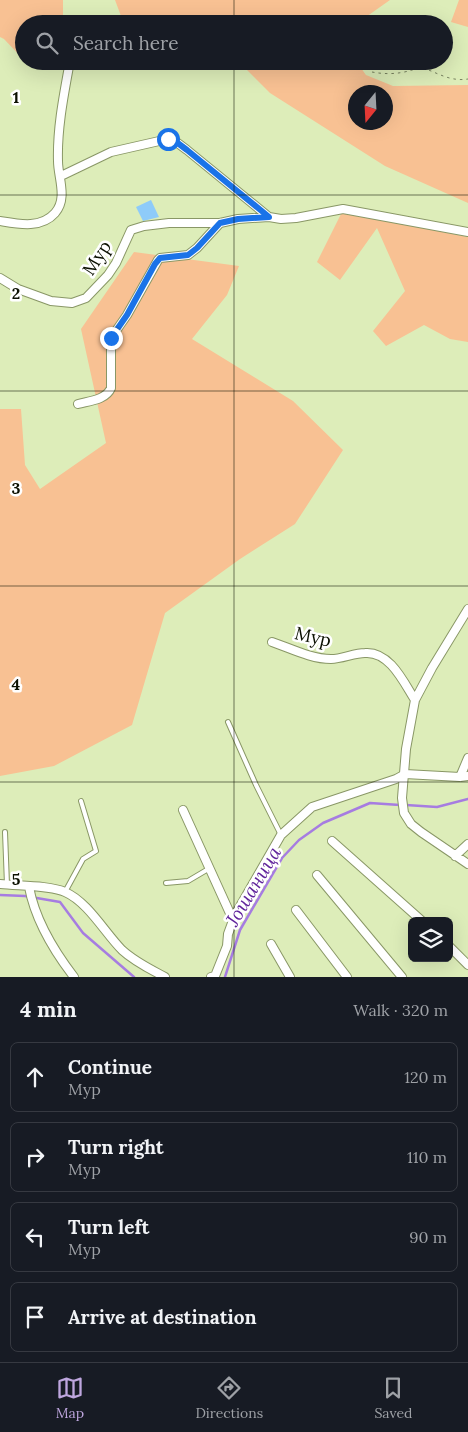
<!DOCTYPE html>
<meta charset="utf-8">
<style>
:root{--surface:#171b24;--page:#20242c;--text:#f1f3f6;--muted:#9ea1a6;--line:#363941;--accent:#bea6de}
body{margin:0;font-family:Lora,serif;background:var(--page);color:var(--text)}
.controls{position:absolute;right:15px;bottom:15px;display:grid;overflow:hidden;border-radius:8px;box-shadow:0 5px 20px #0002}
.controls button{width:45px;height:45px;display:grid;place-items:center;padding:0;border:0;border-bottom:1px solid var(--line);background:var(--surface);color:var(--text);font:25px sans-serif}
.compass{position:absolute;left:348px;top:85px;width:45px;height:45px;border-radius:50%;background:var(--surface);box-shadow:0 5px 20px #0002;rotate:198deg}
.stop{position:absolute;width:15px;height:15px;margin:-11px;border:4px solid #1a73e8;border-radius:50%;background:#fff}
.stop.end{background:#1a73e8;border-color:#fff;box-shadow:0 1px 5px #0008}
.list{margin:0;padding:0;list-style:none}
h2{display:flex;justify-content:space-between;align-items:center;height:65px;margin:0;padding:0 20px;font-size:21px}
h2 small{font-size:16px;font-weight:400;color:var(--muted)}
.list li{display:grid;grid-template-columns:32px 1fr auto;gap:15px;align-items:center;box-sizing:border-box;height:70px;margin:0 10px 10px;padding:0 10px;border:1px solid var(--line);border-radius:8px}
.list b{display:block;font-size:19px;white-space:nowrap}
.list p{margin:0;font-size:16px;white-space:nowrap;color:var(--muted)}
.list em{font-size:16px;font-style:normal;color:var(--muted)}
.icon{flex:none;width:28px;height:28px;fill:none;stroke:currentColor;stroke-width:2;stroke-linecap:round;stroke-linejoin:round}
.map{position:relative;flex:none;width:468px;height:977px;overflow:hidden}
.search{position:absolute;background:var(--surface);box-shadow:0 5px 20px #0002;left:15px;right:15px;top:15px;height:55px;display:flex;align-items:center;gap:12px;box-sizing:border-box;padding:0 18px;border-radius:28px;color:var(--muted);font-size:19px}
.sheet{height:385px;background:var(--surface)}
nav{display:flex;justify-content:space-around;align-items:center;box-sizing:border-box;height:70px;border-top:1px solid var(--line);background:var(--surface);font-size:14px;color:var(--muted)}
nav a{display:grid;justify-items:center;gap:2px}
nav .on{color:var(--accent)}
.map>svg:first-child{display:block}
.green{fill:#f8c193;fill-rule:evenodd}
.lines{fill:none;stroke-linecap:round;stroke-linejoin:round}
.stream{stroke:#a67ce1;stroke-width:2.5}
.building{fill:#8ecbf9}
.lane-casing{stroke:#899766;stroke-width:6}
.street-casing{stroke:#899766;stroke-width:10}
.path{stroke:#77815f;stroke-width:1;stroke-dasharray:2.5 4;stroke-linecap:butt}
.lane{stroke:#fff;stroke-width:4}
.street{stroke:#fff;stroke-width:8}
.route{stroke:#1a73e8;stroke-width:6}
.grid{fill:none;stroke:#0b1001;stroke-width:1;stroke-opacity:0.55}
.labels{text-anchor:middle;stroke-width:5;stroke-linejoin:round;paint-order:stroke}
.street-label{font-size:18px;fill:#0b1001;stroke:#fff}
.water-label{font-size:19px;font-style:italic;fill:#60249b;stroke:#fff}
.grid-label{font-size:16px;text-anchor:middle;font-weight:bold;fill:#0b1001;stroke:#fff;stroke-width:5;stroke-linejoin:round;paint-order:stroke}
</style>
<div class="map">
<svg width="468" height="977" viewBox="0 0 468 977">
<rect width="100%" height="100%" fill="#ddedb9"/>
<path class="green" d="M0,0H63V24H24V60L4,39L0,37Z
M115,0H390L356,24H124Z
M459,0H468V27L451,22Z
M238,61H356L366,75L393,86L468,85V203L385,166L270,93ZM356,92H386V122H356Z
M342,212L468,237V342L450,339L424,325L386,346L373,331L405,291L377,228L340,280L317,262Z
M134,252L239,266L227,295L192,339L293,401L343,450L295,524L240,559L165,613L132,725L54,766L0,776V409H21L25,465L40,489L106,443L81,329Z"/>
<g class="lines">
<path class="stream" d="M406,805L437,807L468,799
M0,895L25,896L60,902L83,933L134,977
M225,977L240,930L282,858L299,840L323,823L370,803L400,805"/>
</g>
<path class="building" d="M151,200L159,217L143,221L136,207Z"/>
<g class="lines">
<defs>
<path id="lane" d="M228,722L256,785L281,835
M5,832L7,885
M166,883L188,881L210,868
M65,892L83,859L96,851L81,801"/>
<path id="street" d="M61,176L111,152L168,139L175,141L187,150L269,217
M0,221C18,224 41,229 55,213C68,198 58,178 58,161C57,128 64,94 70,61
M0,278L18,289L51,301L72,303L86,298L108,275L116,263L131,230L144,226L169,223H220L238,219L269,217L281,219L296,218L343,209L468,232
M78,404C89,401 106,400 111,388V338L127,315L158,260L160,258L188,255L197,248L220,223
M468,609L432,668L415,700L406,749L402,798L404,813L411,824L421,832L468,864
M272,642C290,648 311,659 331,659C342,659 354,653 365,653C390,651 404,683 415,700
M405,774L460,777L468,776
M460,777L468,758
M183,810L233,920
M332,841L422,921
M455,856L468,844
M317,875L402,977
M0,884C18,886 49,885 65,892C88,902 105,933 122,950C135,962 150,969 165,977
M29,887C35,919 54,951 74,977
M296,910L347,977
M271,944L290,977
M449,946L468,965
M211,977L215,976L227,946L228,934L235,915L281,835L312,807L396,779L405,774"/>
</defs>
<use href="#lane" class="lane-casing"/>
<use href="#street" class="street-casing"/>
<path class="path" d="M372,72C388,75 404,74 420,67C437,72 449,82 468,79"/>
<use href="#lane" class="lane"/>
<use href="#street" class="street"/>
</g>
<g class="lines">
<path class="route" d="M111,338L127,315L155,264L160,258L188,255L197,248L220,223L238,219L269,217L187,150L175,141L168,139"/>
</g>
<path class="grid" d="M234,0V24M234,61V977M0,195H468M0,391H468M0,586H468M0,782H468"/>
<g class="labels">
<g class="street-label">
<text transform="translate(97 258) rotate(-58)" y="6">Мур</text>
<text transform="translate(313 637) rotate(13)" y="6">Мур</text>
</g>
<g class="water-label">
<text transform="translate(253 886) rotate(-59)" y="7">Јошаница</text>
</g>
</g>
<g class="grid-label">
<text x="16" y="103">1</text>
<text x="16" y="299">2</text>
<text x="16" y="494">3</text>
<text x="16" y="690">4</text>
<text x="16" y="885">5</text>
</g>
</svg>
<div class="controls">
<button><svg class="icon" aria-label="layers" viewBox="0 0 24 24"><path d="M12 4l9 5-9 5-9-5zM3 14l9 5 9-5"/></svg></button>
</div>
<svg class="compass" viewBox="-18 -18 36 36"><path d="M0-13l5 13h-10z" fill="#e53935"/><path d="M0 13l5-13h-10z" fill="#9ea1a6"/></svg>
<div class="stop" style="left:168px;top:139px"></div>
<div class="stop end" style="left:111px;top:338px"></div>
<div class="search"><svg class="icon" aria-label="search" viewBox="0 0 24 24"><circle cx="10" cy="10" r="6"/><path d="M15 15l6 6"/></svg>Search here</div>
</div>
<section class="sheet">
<h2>4 min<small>Walk · 320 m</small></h2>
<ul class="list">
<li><svg class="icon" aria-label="ahead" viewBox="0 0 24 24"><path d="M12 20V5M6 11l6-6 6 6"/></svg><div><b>Continue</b><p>Мур</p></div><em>120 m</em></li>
<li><svg class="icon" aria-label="right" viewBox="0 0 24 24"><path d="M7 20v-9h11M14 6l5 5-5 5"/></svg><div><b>Turn right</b><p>Мур</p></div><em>110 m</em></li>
<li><svg class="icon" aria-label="left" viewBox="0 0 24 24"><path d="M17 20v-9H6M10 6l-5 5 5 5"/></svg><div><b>Turn left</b><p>Мур</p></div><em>90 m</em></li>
<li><svg class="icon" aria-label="arrive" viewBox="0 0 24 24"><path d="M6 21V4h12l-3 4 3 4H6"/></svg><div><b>Arrive at destination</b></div></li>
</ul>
</section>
<nav>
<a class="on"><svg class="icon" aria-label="map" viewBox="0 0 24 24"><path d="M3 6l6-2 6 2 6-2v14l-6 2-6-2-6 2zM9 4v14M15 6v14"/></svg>Map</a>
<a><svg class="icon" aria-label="directions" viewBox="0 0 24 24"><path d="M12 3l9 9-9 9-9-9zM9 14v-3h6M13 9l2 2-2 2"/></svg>Directions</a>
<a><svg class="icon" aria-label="saved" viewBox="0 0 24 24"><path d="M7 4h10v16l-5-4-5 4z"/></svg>Saved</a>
</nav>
